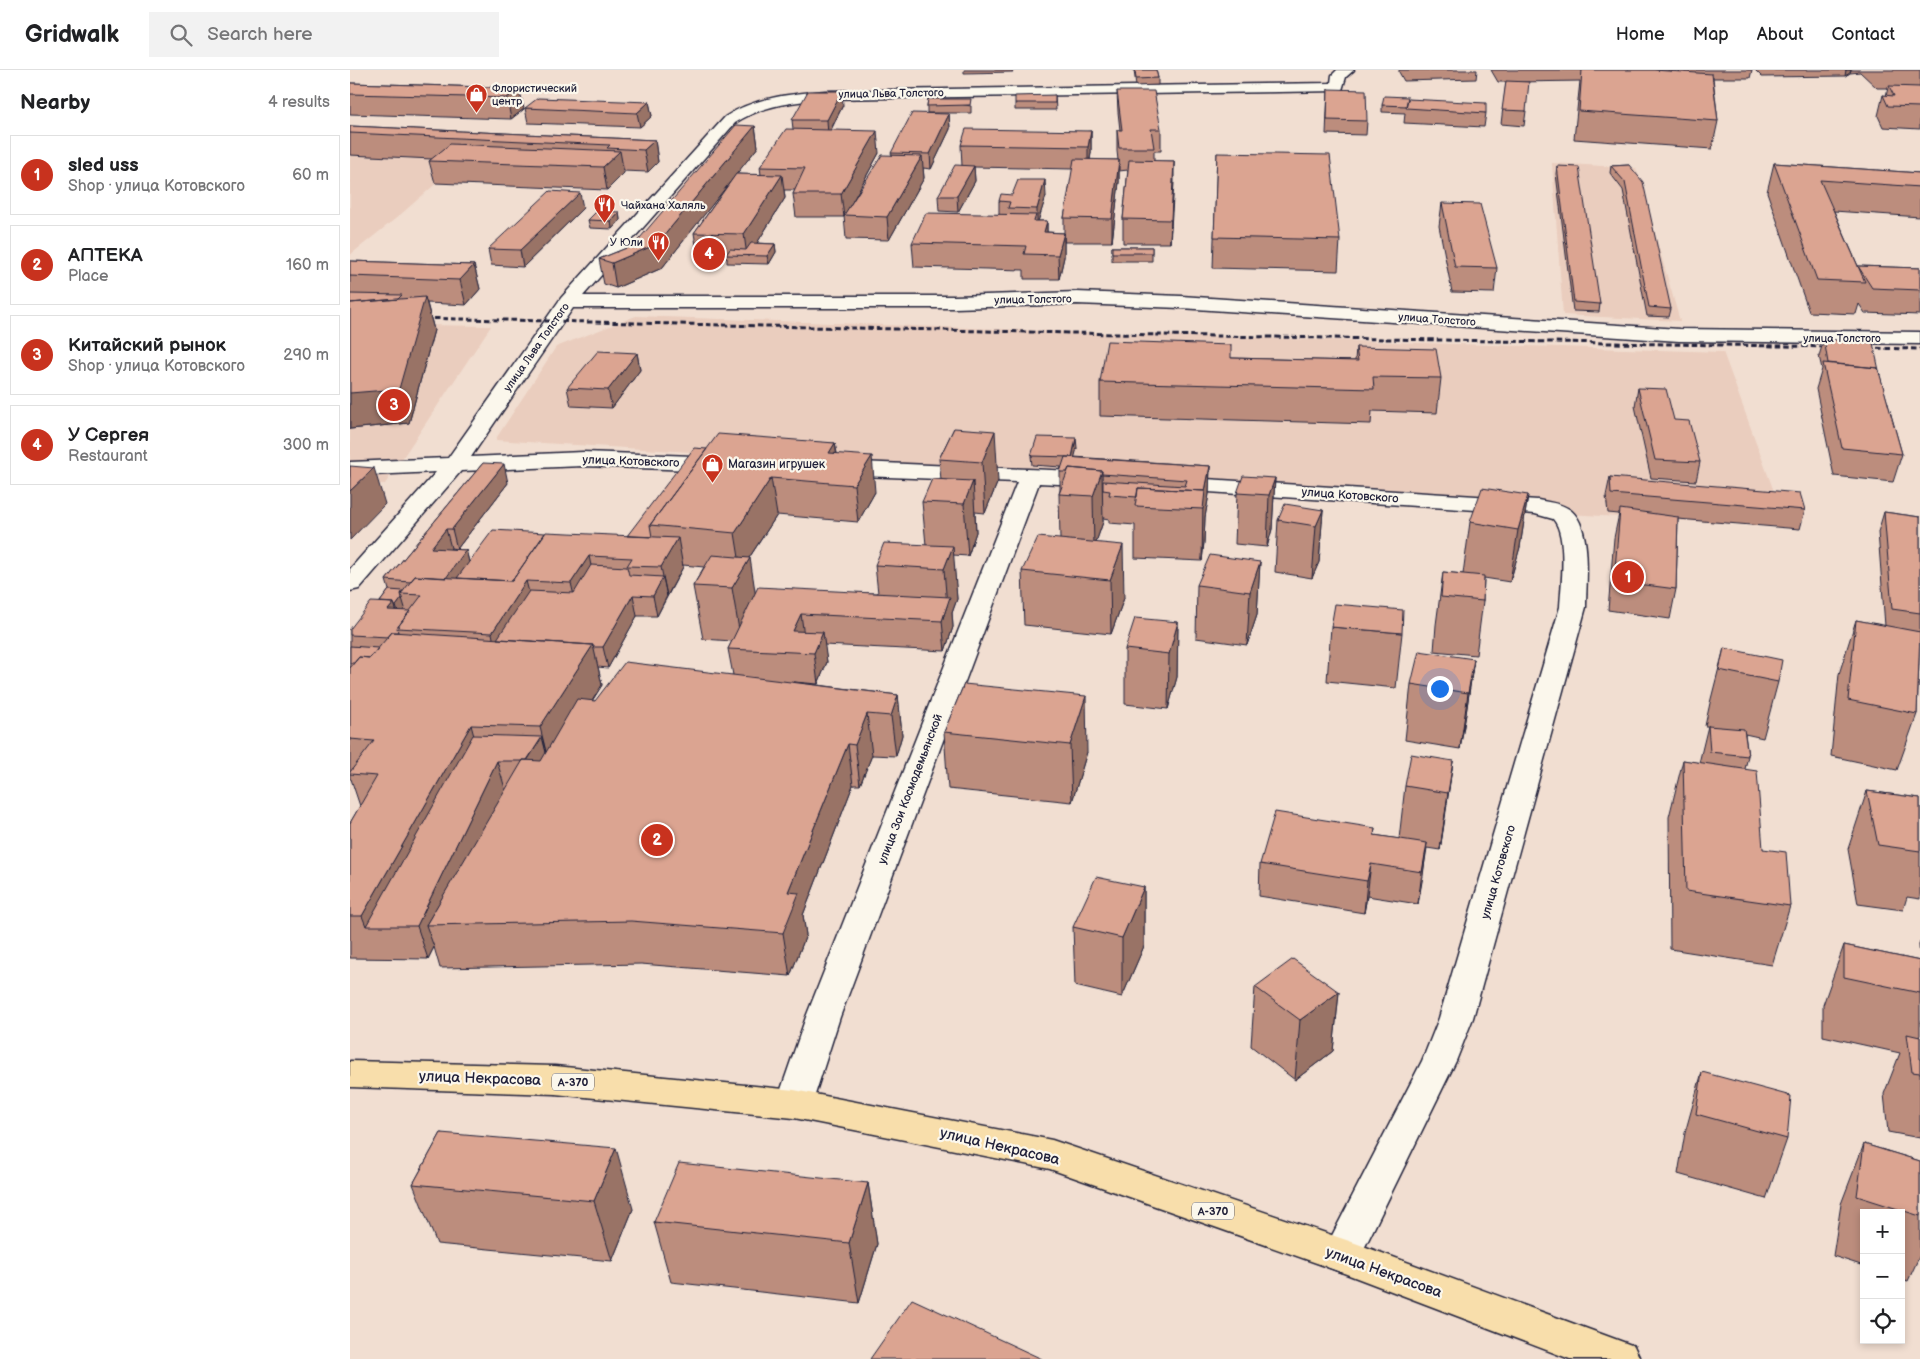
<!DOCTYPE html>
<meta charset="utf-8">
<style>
:root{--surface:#fff;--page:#f2f2f2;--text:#202124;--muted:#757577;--line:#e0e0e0;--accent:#c8321e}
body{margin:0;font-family:"Balsamiq Sans",sans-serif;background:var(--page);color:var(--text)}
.controls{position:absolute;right:15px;bottom:15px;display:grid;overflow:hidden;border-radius:0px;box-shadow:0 2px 8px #0003}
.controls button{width:45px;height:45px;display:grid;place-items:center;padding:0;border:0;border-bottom:1px solid var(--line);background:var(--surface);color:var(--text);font:25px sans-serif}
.you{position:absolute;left:1089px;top:618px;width:18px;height:18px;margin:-12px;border:4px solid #fff;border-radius:50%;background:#1a73e8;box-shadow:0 0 0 8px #1a73e833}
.badge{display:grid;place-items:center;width:32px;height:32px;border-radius:50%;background:var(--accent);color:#fff;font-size:16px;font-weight:700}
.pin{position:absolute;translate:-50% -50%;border:2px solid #fff;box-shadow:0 1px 5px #0006}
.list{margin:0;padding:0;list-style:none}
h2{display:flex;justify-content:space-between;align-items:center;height:65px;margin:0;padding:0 20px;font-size:21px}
h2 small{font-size:16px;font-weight:400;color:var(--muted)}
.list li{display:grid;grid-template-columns:32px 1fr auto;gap:15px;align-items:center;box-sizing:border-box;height:80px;margin:0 10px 10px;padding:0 10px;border:1px solid var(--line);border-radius:0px}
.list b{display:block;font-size:19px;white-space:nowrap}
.list p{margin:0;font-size:16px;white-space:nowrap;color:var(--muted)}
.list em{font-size:16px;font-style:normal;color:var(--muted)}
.icon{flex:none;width:28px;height:28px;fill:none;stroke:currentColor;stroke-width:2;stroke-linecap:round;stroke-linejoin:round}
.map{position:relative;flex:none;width:1570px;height:1289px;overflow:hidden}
header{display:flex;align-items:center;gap:30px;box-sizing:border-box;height:70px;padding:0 25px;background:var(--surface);border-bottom:1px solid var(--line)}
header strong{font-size:24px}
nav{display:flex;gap:28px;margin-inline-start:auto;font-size:18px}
.search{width:350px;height:45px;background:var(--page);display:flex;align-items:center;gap:12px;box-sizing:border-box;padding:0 18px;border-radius:0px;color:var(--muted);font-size:19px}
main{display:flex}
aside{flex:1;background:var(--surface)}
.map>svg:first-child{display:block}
.built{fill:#eacdbe}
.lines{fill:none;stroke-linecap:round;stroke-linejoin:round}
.minor-casing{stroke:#22223b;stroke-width:3}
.trunk-casing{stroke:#22223b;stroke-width:3}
.minor{fill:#fbf7ec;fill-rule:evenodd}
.trunk{fill:#f8deab;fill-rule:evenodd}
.rail{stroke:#22223b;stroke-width:3;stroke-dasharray:5.5 3;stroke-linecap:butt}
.wall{fill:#bc8d7d;stroke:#22223b;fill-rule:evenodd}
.shaded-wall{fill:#997366;stroke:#22223b}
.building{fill:#dba491;stroke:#22223b}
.labels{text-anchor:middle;stroke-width:4.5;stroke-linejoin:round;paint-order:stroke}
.far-poi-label{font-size:11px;fill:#22223b;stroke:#fbf7ec;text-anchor:start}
.far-street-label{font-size:11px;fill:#22223b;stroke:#fbf7ec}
.shield{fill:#fbf7ec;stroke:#636270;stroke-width:1}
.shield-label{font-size:11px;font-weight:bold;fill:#22223b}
.street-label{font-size:12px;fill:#22223b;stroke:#fbf7ec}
.poi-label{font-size:12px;fill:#22223b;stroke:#fbf7ec;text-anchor:start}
.near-street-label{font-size:15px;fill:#22223b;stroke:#fbf7ec}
</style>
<header>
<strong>Gridwalk</strong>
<div class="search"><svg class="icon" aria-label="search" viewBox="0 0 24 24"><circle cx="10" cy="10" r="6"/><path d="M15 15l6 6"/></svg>Search here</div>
<nav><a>Home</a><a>Map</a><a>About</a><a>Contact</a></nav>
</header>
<main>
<aside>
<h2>Nearby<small>4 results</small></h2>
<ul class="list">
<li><span class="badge">1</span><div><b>sled uss</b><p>Shop · улица Котовского</p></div><em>60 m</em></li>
<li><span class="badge">2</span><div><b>АПТЕКА</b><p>Place</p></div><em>160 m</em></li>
<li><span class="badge">3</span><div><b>Китайский рынок</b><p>Shop · улица Котовского</p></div><em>290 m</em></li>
<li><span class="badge">4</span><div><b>У Сергея</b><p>Restaurant</p></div><em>300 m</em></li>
</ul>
</aside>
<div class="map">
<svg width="1570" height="1289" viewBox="0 0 1570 1289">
<rect width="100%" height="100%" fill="#f1ded1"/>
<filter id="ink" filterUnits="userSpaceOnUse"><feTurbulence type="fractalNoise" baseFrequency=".02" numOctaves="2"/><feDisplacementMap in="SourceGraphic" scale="10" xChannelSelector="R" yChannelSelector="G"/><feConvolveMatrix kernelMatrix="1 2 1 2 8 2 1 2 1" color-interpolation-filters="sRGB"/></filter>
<g filter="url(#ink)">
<path class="built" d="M0,69L130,75L50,145L0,185Z
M1202,93L1286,98L1330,251L1213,245Z
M286,246L810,265L1373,282L1437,457L1153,440L492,391L145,370L206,277Z
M0,254L141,256L35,414L0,415Z"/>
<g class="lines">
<defs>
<path id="minor" d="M987,0H1004L996,7L992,20L987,21L475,29C443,32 413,35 385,53L233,226H605L727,222L831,226L1329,259L1570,262V274L1329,271L831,238L727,234L605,238H223L121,387L233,382L371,387L379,389L382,394L379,399L371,401L233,396L111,401L9,519L0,521V499L86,402L0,406V392L98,388L211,228L375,47C405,27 440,24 475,21L981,13L982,5Z
M486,391L748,402L756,404L759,409L756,414L748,416L689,413L490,947L462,1034L457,1044L444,1048L431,1044L426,1034L456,947L667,412L486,405L478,403L475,398L478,393Z
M823,407L1188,430C1198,432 1210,433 1219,439C1243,455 1236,511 1236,537L1123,948L1106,991L1005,1197L991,1202L977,1197L972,1185L1072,991L1089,948L1210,537C1211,516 1218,465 1203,449L1185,444L815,419L812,414L815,409Z"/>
<path id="trunk" d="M0,991L205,996L444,1020L702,1070L1005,1173L1284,1276L1290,1289H1220L978,1197L700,1099L444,1048L205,1024L0,1017Z"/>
</defs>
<use href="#minor" class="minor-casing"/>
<use href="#trunk" class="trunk-casing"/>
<use href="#minor" class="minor"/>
<use href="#trunk" class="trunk"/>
<path class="rail" d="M67,248L810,265L1485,277
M1510,278L1570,279"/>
</g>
<path class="wall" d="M614,0H663V2L614,3Z
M784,0H806L808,8V15L786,16Z
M1049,0H1127L1126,9L1054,11L1049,2Z
M1141,0H1322V1L1336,2L1334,0H1402L1400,8H1363L1368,51L1362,79L1224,69L1230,11L1169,12L1176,41L1174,56L1151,54L1156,12H1148Z
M1405,0H1570V59L1533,57L1528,46L1533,25L1536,26L1538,18H1527L1510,2L1500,3L1495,6L1412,7Z
M0,13L169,18L174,39L161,49L0,44Z
M978,19L1017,51L1016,65L976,64Z
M767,21L811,59V81H804V91H824L820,173H773V149L778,100L769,101V112L762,172H714V148L723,99L624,97L625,111L608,142L589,141L588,126L612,96L611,75L741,61V83L740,90H768L767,81V60H770L768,42Z
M705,25L706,40H665V33Z
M578,29L621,36V43H577V36Z
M1058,29L1136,43L1134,57L1054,53L1055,43L1032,42V35Z
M299,32L302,46L290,57L178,53L175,38Z
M493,35L481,60L529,83L499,138L542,85L541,83L599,44L600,59L581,99L573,98L574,108L539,170L496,169L494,146V147H446L443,124L445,120H434L435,128L407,173L425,174L426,182L419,194L377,193V188L348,187L344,163L385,105L312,198L266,218L254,214L249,189L284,175L405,56L408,77L386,104L411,105L410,97L443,59L442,50Z
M0,56L305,70L308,92L298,102L273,101L274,103L257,120L85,113L79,91L82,89L0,85Z
M867,83L990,170L988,201L863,198Z
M1424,93L1570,103V147L1484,141L1508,196L1570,198V245L1515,243L1509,234L1506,244L1459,242L1417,122Z
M1279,95L1321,239L1319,247L1297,246L1273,120L1260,103L1261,96Z
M1207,96L1250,234L1249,242L1223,241L1206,104Z
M696,126L688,151H697V162L714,163V187L709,209H674V200L564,197L562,173L649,144V131Z
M1092,133L1147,198L1144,223L1102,222L1089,156Z
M233,138L173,197L141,195L138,179Z
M269,142L270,150L262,159L240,158L238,150Z
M762,177H802V191H762Z
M0,191L124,195L130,219L116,235L77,233L84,260L59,353L0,359Z
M1474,269L1530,306L1552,384L1543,412L1484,406L1466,319L1472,299L1469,286Z
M1006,277L1091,308L1087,343L1022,341L1021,354L750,346V312L881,288L1005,291Z
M287,283L290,300L262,338L221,336L217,318Z
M1288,318L1324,350L1350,392L1346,411L1301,408L1285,336Z
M604,358L648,411L635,443L625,442L626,462L618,486L603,485L607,529L602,543L603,557L595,581L474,575L477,592L468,614L444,612L548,625L552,665L546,686L522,685L510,715H503L453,845L456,865L440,906L291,894L90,898L84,877L78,889L0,888V753L10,736L1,709H0V559L30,532L39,520L36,510L133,393L158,413L107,479L101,478L100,479L116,480L119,492L277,466L357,379L485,373L487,383L525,422L508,452L427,445L399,488L405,523H528L525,495L576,475L572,432L591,410L589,389ZM333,495L354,497L343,516L353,569L382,571L378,579L383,605L245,631H242L252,615L248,597L258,598L287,546H307L333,497Z
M727,378L724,387L860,396L859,424L855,447L854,472L852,491L785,488V455L759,453V449L753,448V452L746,472L774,528L761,564L674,555L672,501L710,469L709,424L710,420V402L711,397L682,395L681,386Z
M1260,407L1455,440L1450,459L1328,449L1326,519L1320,549L1258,540L1264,468L1269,444L1258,443L1256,426Z
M925,408L922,459L917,477L885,474L887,423Z
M1178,425L1170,477L1160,512L1134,508L1133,531L1126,585L1084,581L1086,555L1093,502L1113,504L1120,452Z
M973,440L969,492L962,508L925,502L928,450Z
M1534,442L1570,447V564L1567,644L1547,700L1481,686L1489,604L1506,550L1535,556L1528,462Z
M910,492L907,545L897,575L846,568L847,515Z
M828,552L827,607L818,639L775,634V579Z
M981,557L1052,563L1046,618L977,611Z
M1374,578L1428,612L1413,668L1395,664L1398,686L1395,699L1413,779L1440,836L1422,895L1320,879L1319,747L1333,690L1349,693L1358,656H1359H1355L1360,633Z
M1124,589L1116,644L1110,679L1055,670L1061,614Z
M614,614L737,682L722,732L598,719L594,662Z
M1103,691L1090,780L1077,778L1068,834L1017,826L1014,843L909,826L910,794L1025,758L1024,765L1049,769L1055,716Z
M1517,721L1570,728V829L1557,827L1553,840L1508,834L1498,779Z
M794,817V876L772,927L725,916L723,857Z
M1570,871V965L1569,967H1570V1068L1538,1062L1534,1024L1550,983L1473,966V935L1494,875L1570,891L1569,875Z
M905,917L989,922L983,981L945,1010L901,976Z
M1352,1002L1437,1069L1416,1129L1328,1104L1335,1063Z
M91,1063L283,1139L262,1191L87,1174L63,1114Z
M1514,1074L1570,1091V1185L1558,1211L1551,1209V1143H1514V1196L1483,1186L1491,1134Z
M518,1113L527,1174L509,1233L321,1212L304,1152Z"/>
<path class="shaded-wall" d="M1496,0H1501L1500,3L1495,6Z
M169,18L174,39L161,49L157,28Z
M492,21L493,35L478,65L477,50Z
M299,32L302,46L290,57L287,43Z
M599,44L600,59L581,99L580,84Z
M405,56L408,77L312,198L266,218L262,193L307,174Z
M527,61L529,83L494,147L491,124Z
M741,61V83L738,99V77Z
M305,70L308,92L298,102L294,80Z
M270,81L274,103L257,120L253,97Z
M572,86L574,108L539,170L537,147Z
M769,90V112L762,172V149Z
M824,91V113L820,173L821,150Z
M624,96L625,111L608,142L607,126Z
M432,105L435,128L399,186H397L394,164Z
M695,110L696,126L687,155V139Z
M230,123L233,138L173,197L170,180Z
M269,142L270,150L262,159L261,151Z
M697,151V175L694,186V162Z
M714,163V187L709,209L708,185Z
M425,174L426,182L419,194L417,186Z
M124,195L130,219L116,235L110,210Z
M75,227L84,260L59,353L0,359V323Z
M287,283L290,300L262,338L258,320Z
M645,361L648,411L635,443L632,392Z
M726,368L727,378L722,397V388Z
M485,373L490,409L479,383Z
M522,386L525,422L508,452L504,415Z
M154,394L158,413L107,479L102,459Z
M860,396L859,424L855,447L854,472L852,491L853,431Z
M24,398L35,434L0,470V421Z
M752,401L753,452L744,478L743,426Z
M421,408L427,445L391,500L385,463Z
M925,408L922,459L917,477L919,425Z
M623,411L626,462L618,486L614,434Z
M1178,425L1170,477L1160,512L1168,460Z
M973,440L969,492L962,508L966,456Z
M96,459L101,478L86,498L81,478Z
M328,468L333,497L317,526L311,497Z
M773,475L774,528L761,564L760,510Z
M603,476L607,529L602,543L603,557L595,581L592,551L597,536L594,499Z
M116,480L121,500L109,517L91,513Z
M239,486L245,515L228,543L221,513Z
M400,488L408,541L391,572L382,518Z
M910,492L907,545L897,575L900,522Z
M313,507L317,526L307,546L303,526Z
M176,511L184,541L144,573L142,563Z
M283,525L287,546L258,598L253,577Z
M52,528L55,538L49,546L46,536Z
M44,533L50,553L38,540Z
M451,544L455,574L443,561Z
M828,552L827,607L818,639L819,584Z
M473,562L477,592L468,614L464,583Z
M243,575L252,615L200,698L190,657Z
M1124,589L1116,644L1110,679L1118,623Z
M548,625L552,665L546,686L541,646Z
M736,626L737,682L722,732L720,675Z
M517,644L522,685L510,715L505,675Z
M121,655L132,696L16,856L12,846Z
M192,667L200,698L177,691Z
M498,674L503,715L453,845L456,865L440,906L433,863L438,822Z
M147,691L156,722L76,855L84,877L78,889L67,856Z
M1103,691L1095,748L1090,780L1098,723Z
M1077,773L1073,806L1068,834L1072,802Z
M1021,794L1017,826L1014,843L1017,811Z
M794,817V876L772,927V868Z
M989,922L983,981L945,1010L950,950Z
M266,1078L283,1139L262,1191L244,1131Z
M518,1113L527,1174L509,1233L499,1173Z"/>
<path class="building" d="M785,0H806L808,8L786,9Z
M1232,0H1304L1362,4L1368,51L1229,41Z
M1156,11L1179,12L1176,41L1152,40Z
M0,13L169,18L157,28L0,24Z
M1539,16L1570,17V37L1538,36L1533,25L1544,26Z
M978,19L1016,20L1017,51L977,50Z
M458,21H492L477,50H442Z
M767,21H804L811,59H801L804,78H769L767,60H772Z
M705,25V33H665V26Z
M1034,26L1058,27L1056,36L1032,35Z
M188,28L299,32L287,43L175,38Z
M578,29H621L620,35L577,36Z
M1058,29L1136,33V43L1056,38Z
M562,43L599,44L580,84L541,83Z
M386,55L405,56L307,174L262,193L249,189L284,175Z
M0,56L305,70L294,80L257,78L260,75L0,63Z
M436,59L527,61L491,124H443L455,98L410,97Z
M616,59L741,61L738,77L611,75Z
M100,74L270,81L253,97L79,91Z
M867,83L980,85L990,170L864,167Z
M532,85L572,86L537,147L494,145Z
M724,89L769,90L762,149L714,148Z
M779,90L824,91L821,150L773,149Z
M1424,93L1570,103V117L1470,110L1515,212L1467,210Z
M605,95L624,96L607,126H588Z
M1279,95L1293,112L1321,239L1299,237L1275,112L1261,96Z
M1207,96L1229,97L1250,234L1224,232Z
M386,104L432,105L394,164L344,163Z
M668,110H695L687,139L658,138L660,132L649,131L651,124L662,125Z
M200,121L230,123L170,180L138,179Z
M1092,133L1130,134L1147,198L1105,197Z
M247,141L269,142L261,151L238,150Z
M576,143L686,145L684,151H697L694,162L714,163L708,185L674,184L676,176L562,173Z
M401,173L425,174L417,186L376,185L380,179L396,180Z
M762,177H802V183H762Z
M0,191L124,195L110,210L0,206Z
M1508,196L1570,198V220L1522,218Z
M0,224L52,225L48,229L0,233Z
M75,227L49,319L0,323V233Z
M1474,269L1523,273L1530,305L1528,298L1478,293Z
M757,271L881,275V288L1008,291L1006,277L1086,279L1091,308L1023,307L1024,319L750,312Z
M248,281L287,283L258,320L217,318Z
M1473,293L1528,298L1552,384L1492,378Z
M1288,318L1316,319L1324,350L1339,351L1350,392L1305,390Z
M604,358L645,361L632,392L589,389Z
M368,364L485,373L479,383L522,386L504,415L421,408L385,463L300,455Z
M687,367L726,368L722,387L681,386Z
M344,378L357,379L300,455L302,467L277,466Z
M715,387L860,396L855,421L788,418L787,427L759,425L760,421L753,420V411L835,416L837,410L752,404V401L719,398L717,402H710Z
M133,393L154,394L102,459H96L81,478L116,480L96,508L65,506L60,512L36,510Z
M0,396L24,398L0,421Z
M719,398L752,401L743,426L709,424Z
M893,406L925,408L919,425L887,423Z
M1260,407L1450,423L1455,440L1261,424Z
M582,409L623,411L614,434L572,432Z
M788,418L855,421L853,439L785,436Z
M1132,418L1178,425L1168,460L1120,452Z
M935,434L973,440L966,456L928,450Z
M1270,439L1328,447L1326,519L1264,511Z
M1534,442L1570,447V543L1542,539Z
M143,460L195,463L162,511L107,508Z
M196,462L328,468L311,497L277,496L282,488L239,486L221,513L176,511L142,563L47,558L72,525L51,524L65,506L162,511Z
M688,467L773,475L760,510L672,501Z
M534,473L603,476L594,499L525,495Z
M362,485L400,488L382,518L343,516Z
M860,485L910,492L900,522L847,515Z
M241,495L277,497L279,505L313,507L303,526L283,525L253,577H243V575L147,569L179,521L224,523Z
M1093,502L1134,506L1133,531L1091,527Z
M408,517L600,527L592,551L451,544L443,561L473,562L464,583L378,579Z
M39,520L53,521L51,524L52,528L46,536H45L44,533L30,532Z
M21,532L44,533L38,540L60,541L47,558L48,562H42L38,567L0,565V559Z
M985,534L1053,540L1052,563L981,557Z
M785,548L828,552L819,584L775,579Z
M1506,550L1570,562L1567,644L1498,630Z
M42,562L243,575L190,657L121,655L12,846H0V753L27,706L0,704V702L24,671L0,669V598L9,587L20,588Z
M0,576L28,578L20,588L9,587L4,593H0Z
M1374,578L1432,590L1428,612L1369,600Z
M1069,581L1124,589L1118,623L1061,614Z
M275,592L548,625L541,646L517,644L505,675L498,674L438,822L449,823L433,863L281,851L76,855L173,690L191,691L227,629L245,631Z
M614,614L736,626L720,675L594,662Z
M1358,656L1394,659L1398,686L1360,682Z
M123,665L192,667L177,690H173V691H147L67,856H16Z
M1061,684L1103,691L1098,723L1055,716Z
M1333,690L1407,701L1413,779L1436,782L1440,836L1336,821Z
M1517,721L1570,728V781L1528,775Z
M925,742L1025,758L1024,765L1077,773L1072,802L1021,794L1017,811L910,794Z
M746,807L794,817L772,868L723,857Z
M1494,875L1570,891V923L1494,907Z
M943,889L989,922L950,950L905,917Z
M1557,964L1570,967V1003L1562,1002Z
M1352,1002L1441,1026L1437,1069L1346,1044Z
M91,1063L266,1078L244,1131L63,1114Z
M1514,1074L1570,1091V1146L1507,1126Z
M329,1093L518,1113L499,1173L304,1152Z
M562,1229L692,1289H520Z"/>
</g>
<defs>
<symbol id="shop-pin" viewBox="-11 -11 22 30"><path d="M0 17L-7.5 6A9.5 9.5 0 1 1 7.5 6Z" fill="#c8321e" stroke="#fbf7ec"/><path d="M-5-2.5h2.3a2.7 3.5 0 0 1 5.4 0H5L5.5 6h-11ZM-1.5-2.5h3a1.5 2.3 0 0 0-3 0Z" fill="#fff"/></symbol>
<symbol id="restaurant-pin" viewBox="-11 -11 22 30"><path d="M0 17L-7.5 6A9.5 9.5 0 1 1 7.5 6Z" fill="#c8321e" stroke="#fbf7ec"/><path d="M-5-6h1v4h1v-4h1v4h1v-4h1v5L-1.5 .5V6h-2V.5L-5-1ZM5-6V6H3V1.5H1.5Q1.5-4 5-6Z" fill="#fff"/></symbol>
</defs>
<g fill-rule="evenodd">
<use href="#shop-pin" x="114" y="12" width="25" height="34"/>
<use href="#restaurant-pin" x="242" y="122" width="25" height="34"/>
<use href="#restaurant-pin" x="296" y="160" width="25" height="34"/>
<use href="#shop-pin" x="350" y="382" width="25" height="34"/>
</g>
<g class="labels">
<g class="far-poi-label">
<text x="142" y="22">Флористический<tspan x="142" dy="13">центр</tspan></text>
<text x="271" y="139">Чайхана Халяль</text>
<text x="293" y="176" text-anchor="end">У Юли</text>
</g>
<g class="far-street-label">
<text transform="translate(541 23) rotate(-1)" y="4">улица Льва Толстого</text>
<text transform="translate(683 229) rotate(-1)" y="4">улица Толстого</text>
<text transform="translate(1087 249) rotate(4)" y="4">улица Толстого</text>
<text x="1492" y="272">улица Толстого</text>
<text transform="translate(186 277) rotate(-55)" y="4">улица Льва Толстого</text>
</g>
<g class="shield">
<rect x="202" y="1003.5" width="42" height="17" rx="4"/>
<rect x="842" y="1132.5" width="42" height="17" rx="4"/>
</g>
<g class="shield-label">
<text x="223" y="1016">А-370</text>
<text x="863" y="1145">А-370</text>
</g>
<g class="street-label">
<text transform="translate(281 391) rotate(2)" y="4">улица Котовского</text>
<text transform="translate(1000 425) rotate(4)" y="4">улица Котовского</text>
<text transform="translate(560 719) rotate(-69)" y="4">улица Зои Космодемьянской</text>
<text transform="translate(1148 802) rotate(-74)" y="4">улица Котовского</text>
</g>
<g class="poi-label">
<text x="378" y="398">Магазин игрушек</text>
</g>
<g class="near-street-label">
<text transform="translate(130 1008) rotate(2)" y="5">улица Некрасова</text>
<text transform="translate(650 1076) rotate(13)" y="5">улица Некрасова</text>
<text transform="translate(1034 1202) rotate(20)" y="5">улица Некрасова</text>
</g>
</g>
</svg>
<div class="controls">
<button>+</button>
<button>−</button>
<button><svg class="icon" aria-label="locate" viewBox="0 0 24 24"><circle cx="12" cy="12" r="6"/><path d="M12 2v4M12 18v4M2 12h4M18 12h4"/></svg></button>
</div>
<div class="you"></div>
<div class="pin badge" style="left:1278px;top:507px">1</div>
<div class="pin badge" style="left:307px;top:770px">2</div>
<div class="pin badge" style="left:44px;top:335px">3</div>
<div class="pin badge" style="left:359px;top:184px">4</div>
</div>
</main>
